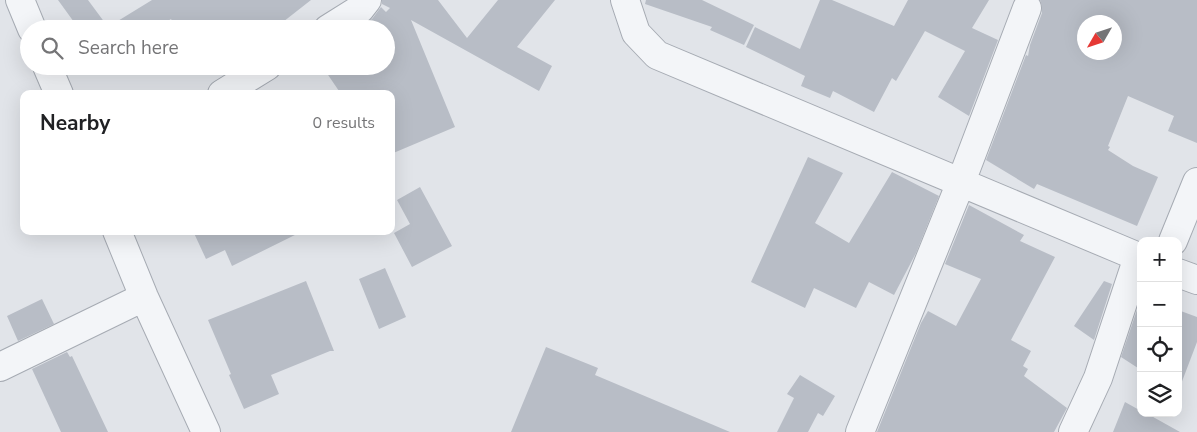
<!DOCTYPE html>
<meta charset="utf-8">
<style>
:root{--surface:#fff;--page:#f6f6f6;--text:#202124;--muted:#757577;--line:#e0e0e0}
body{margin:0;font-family:"Nunito Sans",sans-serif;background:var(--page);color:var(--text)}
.controls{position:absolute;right:15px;bottom:15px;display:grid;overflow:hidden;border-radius:10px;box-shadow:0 5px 20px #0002}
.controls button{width:45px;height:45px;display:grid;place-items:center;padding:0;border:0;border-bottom:1px solid var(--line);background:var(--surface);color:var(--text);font:25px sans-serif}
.compass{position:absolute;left:1077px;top:15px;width:45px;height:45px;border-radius:50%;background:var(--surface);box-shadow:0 5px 20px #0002;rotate:231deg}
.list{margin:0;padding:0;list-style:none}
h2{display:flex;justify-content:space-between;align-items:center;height:65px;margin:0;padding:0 20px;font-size:21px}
h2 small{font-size:16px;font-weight:400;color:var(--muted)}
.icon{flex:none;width:28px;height:28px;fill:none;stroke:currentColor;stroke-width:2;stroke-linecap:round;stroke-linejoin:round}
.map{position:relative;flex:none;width:1197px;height:432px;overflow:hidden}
.search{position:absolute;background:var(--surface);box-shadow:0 5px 20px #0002;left:20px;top:20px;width:375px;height:55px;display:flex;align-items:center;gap:12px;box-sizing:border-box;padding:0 18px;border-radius:28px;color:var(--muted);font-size:19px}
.panel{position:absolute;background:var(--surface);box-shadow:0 5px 20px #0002;left:20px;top:90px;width:375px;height:145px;border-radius:10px}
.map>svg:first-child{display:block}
.building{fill:#b8bdc6;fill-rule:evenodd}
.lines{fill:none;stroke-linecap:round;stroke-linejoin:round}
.minor-casing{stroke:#a6abb3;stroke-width:30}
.minor{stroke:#f3f5f8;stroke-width:28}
</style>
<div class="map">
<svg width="1197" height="432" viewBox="0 0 1197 432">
<rect width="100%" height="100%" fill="#e1e4e9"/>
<path class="building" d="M58,0H88L108,27L152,0H311L274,29H177L171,19L155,29H79Z
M382,0H438L467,38L498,0H555L517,47L552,66L539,91L411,20L455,127L391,154V94H341L322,66H386V29H358L372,19L381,7L386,12L390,8L382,4Z
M646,0H702L754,25L744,45L710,30L712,27L645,4Z
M820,0H832L894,26L908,0H989L972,28L998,40L969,116L938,97L965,51L925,31L896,81L892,78L874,112L833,91L830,98L801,86L805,76L746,47L755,27L800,49Z
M1040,0H1197V143L1168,131L1174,116L1128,96L1108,146L1110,147L1108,150L1133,166L1158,177L1137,226L1037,184L1034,189L986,160L1026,55L1028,56L1030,45L1042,13V6ZM1084,22H1114V52H1084Z
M808,157L843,173L815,223L849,243L892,172L939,196L916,253L894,295L869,282L856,308L814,288L805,308L751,282Z
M420,187L452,246L412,267L394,233L410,224L397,200Z
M969,205L1024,235L1020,241L1055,257L1011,340L1031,351L1023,366L1028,369L1024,376L1067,408L1054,432H877L921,323L928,311L956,326L981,279L945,264Z
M193,231H303L232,266L225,250L206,259Z
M385,268L406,317L379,329L359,279Z
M306,281L334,351H330L271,375L279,394L244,409L229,375L231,374L208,320Z
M1104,281L1112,284L1094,340L1074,326Z
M1141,298V370L1121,357Z
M42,299L54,324L18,341L7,316Z
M1178,310L1197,317V342L1178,392Z
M546,347L598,368L595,375L730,432H511Z
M67,352L70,357L72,356L108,432H61L32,369Z
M800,375L835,396L823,416L818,413L808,432H777L794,398L787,394Z
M1125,402L1141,411V413H1146L1180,432H1113Z"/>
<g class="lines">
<defs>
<path id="minor" d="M20,0L32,29
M625,0L636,33L657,55L1141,258
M328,29L360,9L367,0
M47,66L59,94
M222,94L267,66
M117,231L144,297L206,432
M1173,241L1197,182
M1178,273L1197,280
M0,367L144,297
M860,432L961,182L1027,8
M1073,432L1098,378L1138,257"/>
</defs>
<use href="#minor" class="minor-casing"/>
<use href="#minor" class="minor"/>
</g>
</svg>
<div class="controls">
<button>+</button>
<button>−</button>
<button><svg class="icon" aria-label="locate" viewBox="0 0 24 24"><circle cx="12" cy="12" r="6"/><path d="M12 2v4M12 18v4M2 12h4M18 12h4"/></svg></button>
<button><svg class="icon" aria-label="layers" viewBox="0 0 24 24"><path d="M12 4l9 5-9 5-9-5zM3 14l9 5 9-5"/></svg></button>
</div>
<svg class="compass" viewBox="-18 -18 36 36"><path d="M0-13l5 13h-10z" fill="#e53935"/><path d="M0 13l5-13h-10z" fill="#757577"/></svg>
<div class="search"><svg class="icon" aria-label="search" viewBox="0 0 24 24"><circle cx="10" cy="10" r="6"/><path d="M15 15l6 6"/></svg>Search here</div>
<section class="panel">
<h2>Nearby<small>0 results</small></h2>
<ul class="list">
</ul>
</section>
</div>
